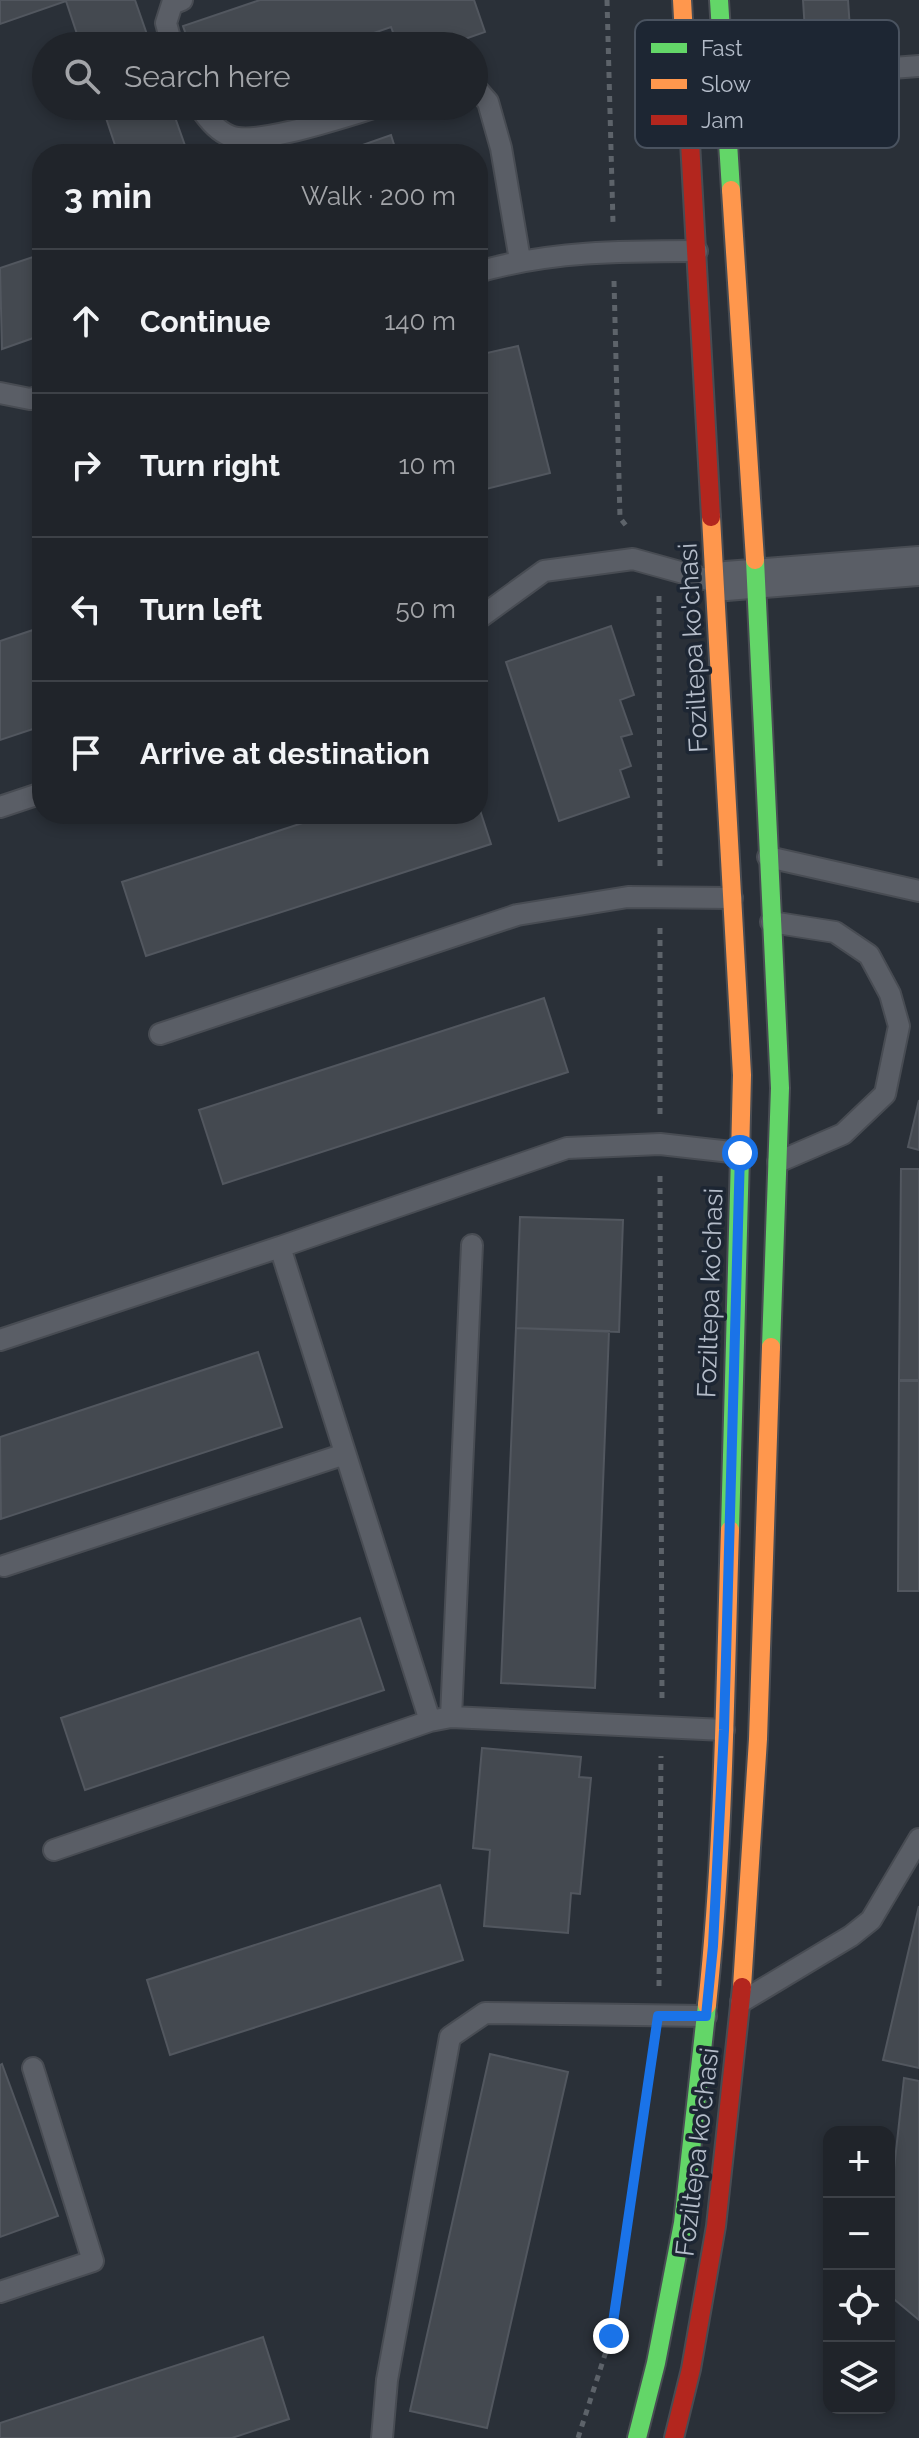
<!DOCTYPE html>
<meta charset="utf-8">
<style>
:root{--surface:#20242a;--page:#2d3036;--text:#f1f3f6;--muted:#a2a4a8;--line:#3d4147}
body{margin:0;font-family:Raleway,sans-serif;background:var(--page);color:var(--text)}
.controls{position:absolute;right:24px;bottom:24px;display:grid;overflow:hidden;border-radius:16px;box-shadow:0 4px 12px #0003}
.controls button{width:72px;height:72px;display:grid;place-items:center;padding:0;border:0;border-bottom:2px solid var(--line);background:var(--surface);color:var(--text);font:40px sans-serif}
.stop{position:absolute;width:24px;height:24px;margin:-18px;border:6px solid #1a73e8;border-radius:50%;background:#fff}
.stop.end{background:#1a73e8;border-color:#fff;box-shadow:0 2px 8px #0008}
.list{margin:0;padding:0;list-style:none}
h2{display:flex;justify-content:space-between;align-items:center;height:104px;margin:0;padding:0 32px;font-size:34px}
h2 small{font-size:26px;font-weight:400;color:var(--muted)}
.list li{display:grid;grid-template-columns:52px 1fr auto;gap:24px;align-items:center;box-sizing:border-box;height:144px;padding:0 32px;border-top:2px solid var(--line)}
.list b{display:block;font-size:30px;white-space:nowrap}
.list em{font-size:26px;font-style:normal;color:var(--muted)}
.icon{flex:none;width:44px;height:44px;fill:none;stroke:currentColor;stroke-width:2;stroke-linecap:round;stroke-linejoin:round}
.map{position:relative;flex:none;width:919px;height:2438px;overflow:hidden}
.search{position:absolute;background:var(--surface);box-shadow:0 4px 12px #0003;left:32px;top:32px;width:456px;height:88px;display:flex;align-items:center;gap:20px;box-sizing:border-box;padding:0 28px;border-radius:44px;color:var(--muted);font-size:30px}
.panel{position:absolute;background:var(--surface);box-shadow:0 4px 12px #0003;left:32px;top:144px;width:456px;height:680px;border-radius:32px}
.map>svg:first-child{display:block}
.building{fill:#444950;stroke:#52575f;stroke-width:2}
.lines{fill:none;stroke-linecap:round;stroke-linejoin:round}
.lane-casing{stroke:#484c53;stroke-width:24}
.street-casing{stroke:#484c53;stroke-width:42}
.fast-casing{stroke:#484c53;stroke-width:22}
.slow-casing{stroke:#484c53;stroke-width:22}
.jam-casing{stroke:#484c53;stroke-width:22}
.path{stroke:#5d636a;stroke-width:5;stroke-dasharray:6 6;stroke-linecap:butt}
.lane{stroke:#5a5e66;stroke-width:20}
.street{stroke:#5a5e66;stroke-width:38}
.fast{stroke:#63d668;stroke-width:18}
.slow{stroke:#ff974d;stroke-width:18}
.jam{stroke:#b3261e;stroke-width:18}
.route{stroke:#1a73e8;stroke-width:10}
.labels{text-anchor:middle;stroke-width:7;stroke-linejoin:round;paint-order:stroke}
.street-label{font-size:26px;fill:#b4bcc9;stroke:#1d2633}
.key{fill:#1d2633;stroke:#4a5360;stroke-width:2}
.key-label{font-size:22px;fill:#b4bcc9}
</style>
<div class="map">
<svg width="919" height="2438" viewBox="0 0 919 2438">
<rect width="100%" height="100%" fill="#2a3038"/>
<path class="building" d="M0,0H135L151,46H81L66,1L0,24Z
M260,0H474L485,32L445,46H398L391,27L336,46H190L183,26Z
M803,0H848L851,44L806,47Z
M102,106H171L188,154H118Z
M391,135L397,154H337Z
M42,254V335L2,349L0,268Z
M518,346L550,473L478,491V355Z
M611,626L634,695L620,700L632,734L621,737L631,766L620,770L629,797L559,821L506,662Z
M42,627V726L0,740V641Z
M478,804L491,844L146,956L122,882L330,814H478Z
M544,998L568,1072L223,1184L199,1110Z
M919,1100V1150L908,1147Z
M901,1169H919V1380H899Z
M520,1217L623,1220L619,1332L516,1328Z
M516,1328L609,1331L595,1688L501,1683Z
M258,1352L282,1427L1,1519L0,1437Z
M899,1381H919V1591H898Z
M360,1618L384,1690L85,1790L61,1718Z
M482,1748L581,1757L579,1777L591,1778L580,1894L571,1893L568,1933L484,1926L490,1850L473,1848Z
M440,1885L463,1960L170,2055L147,1980Z
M919,1906V2068L883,2060Z
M490,2054L568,2072L487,2428L410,2411Z
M2,2064L58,2216L0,2237V2065Z
M904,2078L919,2081V2320L889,2295V2215Z
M263,2337L289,2419L232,2438H0V2423Z"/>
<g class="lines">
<defs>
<path id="lane" d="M172,46L166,23L172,4L182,0
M724,81L919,66
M474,86L488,102L501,148L520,260
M199,106C206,117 217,131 230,136C257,147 349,115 380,106
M478,272C551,251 621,251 697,251
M0,393L30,399L42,396
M478,619L544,571L633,559L716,582
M0,807L42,793
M768,857L919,891
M771,922L835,932L869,955L890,994L899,1026L885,1094L843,1134L778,1162
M160,1034L517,915L628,897L732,898
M280,1247L567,1148L660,1144L740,1153
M0,1340L280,1247L430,1721L451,1717L724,1730
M4,1566L345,1454
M451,1717L472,1245
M54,1850L430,1721
M741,2002L851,1936L871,1920L919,1839
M0,2292L93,2261L33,2068
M382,2438L387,2380L450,2037L485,2013L706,2016"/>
<path id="street" d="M726,581L919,566"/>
<path id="fast" d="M719,0L731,190
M755,560L780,1088L771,1347
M730,1530L740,1156
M637,2438L656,2363L683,2223L707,2005"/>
<path id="slow" d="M682,0L690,142
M731,190L755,560
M711,517L742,1075L740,1156
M742,1987L758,1739L771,1347
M707,2005C724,1848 725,1688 730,1530"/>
<path id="jam" d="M690,142L711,517
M674,2438L691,2369L716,2226L742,1987"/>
</defs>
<use href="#lane" class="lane-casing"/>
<use href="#street" class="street-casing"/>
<use href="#fast" class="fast-casing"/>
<use href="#slow" class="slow-casing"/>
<use href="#jam" class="jam-casing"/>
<path class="path" d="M607,0L613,223
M614,281L620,518L628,528
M659,596L660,866
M660,1114V928
M660,1176L662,1698
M659,1986L661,1756
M578,2438L611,2336L654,2043"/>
<use href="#lane" class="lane"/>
<use href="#street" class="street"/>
<use href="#fast" class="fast"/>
<use href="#slow" class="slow"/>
<use href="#jam" class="jam"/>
</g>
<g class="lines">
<path class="route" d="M611,2336L658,2016H706L713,1946L724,1730L740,1153"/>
</g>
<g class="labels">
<g class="street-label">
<text transform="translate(693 648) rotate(-93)" y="9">Foziltepa ko'chasi</text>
<text transform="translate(710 1293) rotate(-88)" y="9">Foziltepa ko'chasi</text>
<text transform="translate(697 2152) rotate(-83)" y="9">Foziltepa ko'chasi</text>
</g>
</g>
<rect x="635" y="20" width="264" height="128" rx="12" class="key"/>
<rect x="651" y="43" width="36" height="10" fill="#63d668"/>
<rect x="651" y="79" width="36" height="10" fill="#ff974d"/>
<rect x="651" y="115" width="36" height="10" fill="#b3261e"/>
<g class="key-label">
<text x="701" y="56">Fast</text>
<text x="701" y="92">Slow</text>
<text x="701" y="128">Jam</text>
</g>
</svg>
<div class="controls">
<button>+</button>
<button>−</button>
<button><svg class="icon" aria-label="locate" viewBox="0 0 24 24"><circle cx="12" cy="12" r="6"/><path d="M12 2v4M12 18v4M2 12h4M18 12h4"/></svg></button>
<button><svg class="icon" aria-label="layers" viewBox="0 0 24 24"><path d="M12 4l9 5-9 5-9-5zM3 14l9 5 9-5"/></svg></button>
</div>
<div class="stop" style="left:740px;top:1153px"></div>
<div class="stop end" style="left:611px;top:2336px"></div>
<div class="search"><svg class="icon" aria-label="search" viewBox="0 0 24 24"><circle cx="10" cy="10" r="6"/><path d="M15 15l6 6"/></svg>Search here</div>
<section class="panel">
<h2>3 min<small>Walk · 200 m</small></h2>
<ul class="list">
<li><svg class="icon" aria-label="ahead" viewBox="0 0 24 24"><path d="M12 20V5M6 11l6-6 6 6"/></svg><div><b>Continue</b></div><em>140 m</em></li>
<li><svg class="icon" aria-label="right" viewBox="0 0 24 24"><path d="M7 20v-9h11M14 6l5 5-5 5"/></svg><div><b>Turn right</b></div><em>10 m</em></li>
<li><svg class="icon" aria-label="left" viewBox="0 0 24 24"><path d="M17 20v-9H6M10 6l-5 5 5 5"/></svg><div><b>Turn left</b></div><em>50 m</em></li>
<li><svg class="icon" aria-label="arrive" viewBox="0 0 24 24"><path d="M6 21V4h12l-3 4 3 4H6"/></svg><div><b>Arrive at destination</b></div></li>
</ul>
</section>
</div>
